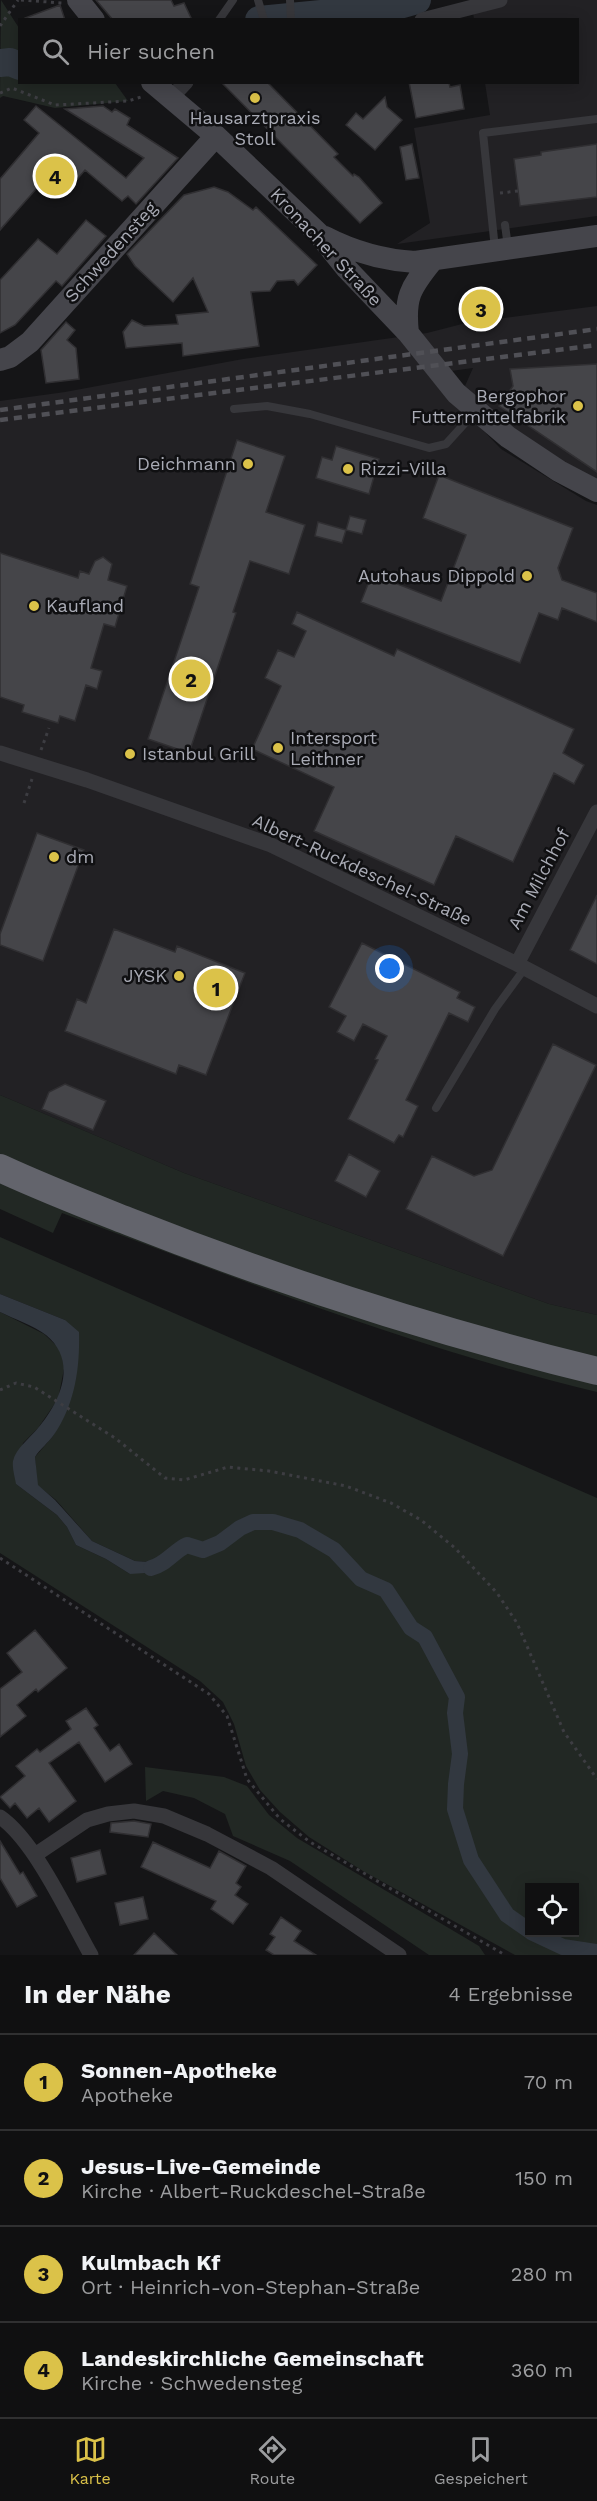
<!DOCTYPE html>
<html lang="de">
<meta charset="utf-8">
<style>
:root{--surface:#101011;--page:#1e1e1f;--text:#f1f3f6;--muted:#9c9d9f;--line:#303031;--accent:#dbc249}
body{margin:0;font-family:"Work Sans",sans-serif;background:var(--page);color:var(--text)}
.controls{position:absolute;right:18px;bottom:18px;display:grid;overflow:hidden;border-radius:0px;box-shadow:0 3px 15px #0003}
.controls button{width:54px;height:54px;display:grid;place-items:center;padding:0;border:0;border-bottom:2px solid var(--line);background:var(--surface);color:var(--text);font:30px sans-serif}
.you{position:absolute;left:390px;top:969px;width:21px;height:21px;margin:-15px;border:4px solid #fff;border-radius:50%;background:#1a73e8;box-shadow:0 0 0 9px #1a73e833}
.badge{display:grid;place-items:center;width:39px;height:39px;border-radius:50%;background:var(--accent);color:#111;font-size:20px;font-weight:700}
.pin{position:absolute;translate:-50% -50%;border:3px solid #fff;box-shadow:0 2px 6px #0006}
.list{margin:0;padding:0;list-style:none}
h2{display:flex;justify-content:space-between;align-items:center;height:78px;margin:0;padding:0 24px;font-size:26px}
h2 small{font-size:20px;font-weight:400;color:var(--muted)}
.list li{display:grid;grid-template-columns:39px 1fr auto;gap:18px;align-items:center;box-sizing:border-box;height:96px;padding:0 24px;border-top:2px solid var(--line)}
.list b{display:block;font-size:22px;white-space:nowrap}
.list p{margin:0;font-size:20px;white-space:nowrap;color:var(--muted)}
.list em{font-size:20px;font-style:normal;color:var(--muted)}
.icon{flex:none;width:33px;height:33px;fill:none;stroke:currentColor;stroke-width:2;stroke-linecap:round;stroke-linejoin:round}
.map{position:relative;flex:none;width:597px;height:1955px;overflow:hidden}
.search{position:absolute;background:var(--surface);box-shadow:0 3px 15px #0003;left:18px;right:18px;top:18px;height:66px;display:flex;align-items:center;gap:15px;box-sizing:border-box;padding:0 21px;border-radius:0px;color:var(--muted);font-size:22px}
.sheet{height:462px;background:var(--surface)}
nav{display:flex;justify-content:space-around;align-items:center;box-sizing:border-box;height:84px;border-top:2px solid var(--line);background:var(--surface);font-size:16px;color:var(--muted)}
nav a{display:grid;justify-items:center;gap:3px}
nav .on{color:var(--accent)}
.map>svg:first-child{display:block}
.built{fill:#222124}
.green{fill:#222824;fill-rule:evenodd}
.water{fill:#323840}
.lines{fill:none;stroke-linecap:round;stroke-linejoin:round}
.canal{stroke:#323840;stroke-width:16}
.river{stroke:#323840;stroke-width:28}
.building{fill:#454549;stroke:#302f32;stroke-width:1.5}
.path{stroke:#3d3d42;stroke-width:3;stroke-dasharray:3 4.5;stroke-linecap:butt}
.lane{stroke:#37373b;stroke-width:8}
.street{stroke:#37373b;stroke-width:15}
.secondary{stroke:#45454b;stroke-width:22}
.highway{stroke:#63646c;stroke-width:28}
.rail{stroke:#505056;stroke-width:4.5;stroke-dasharray:8 6;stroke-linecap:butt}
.poi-dot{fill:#dbc249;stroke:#101012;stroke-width:2}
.labels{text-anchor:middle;stroke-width:5;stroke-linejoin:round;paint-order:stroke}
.poi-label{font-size:18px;fill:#a9abb5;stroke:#101012;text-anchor:start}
.street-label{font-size:18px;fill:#a9abb5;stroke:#101012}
</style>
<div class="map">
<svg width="597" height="1955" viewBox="0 0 597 1955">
<rect width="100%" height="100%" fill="#151517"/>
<path class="built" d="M471,0H597V216L397,244L430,223L414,128L490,115L485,83L578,82V20L474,19Z
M597,306V480L528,444L465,386L473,368L429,374L501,449L586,501L597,505V1315L549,1304L184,1173L0,1095V401L65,392L243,359L427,333L466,323Z"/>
<path class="green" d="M1,0L19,28L20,82L115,83L128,101L55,108L3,96L0,98Z
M0,1095L184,1173L549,1304L597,1315V1361L505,1337L245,1254L0,1158Z
M0,1178L597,1382V1392C414,1348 238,1279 62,1213L53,1233L0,1209Z
M0,1237L597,1498V1955H515L363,1871L309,1837L280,1812L260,1790L246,1766L234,1724L223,1702L200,1681L0,1553V1312L44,1334L60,1349L65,1364L58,1399L38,1428L23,1443L16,1484L57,1515L67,1527L76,1545L106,1559L130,1574L163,1556L148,1562L135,1561L92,1541L56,1500L37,1485L35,1457L53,1436L68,1406L65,1320L0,1294ZM530,1888H574V1932H530Z
M145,1767L224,1777L247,1786L269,1815L297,1838L479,1946L485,1955H429L290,1861L233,1836L225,1814L194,1798L163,1791L146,1801Z"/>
<path class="water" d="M0,1294L65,1320L79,1332C80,1368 75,1405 53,1436C48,1443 40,1449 35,1457L38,1485L55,1500L92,1541L135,1561L148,1562L163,1556H175L159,1572L130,1574L106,1559L76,1545L67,1527L57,1515L16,1484C15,1478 12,1468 13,1461C16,1448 30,1438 38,1428C61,1401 78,1361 46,1335C33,1325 14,1319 0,1312Z"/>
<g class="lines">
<path class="canal" d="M151,1568C165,1565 174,1551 187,1545L203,1550L220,1543L240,1528L253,1522H273L300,1530L334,1550L361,1579L386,1590L411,1628L425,1637L457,1697L455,1713L460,1754L456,1784L455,1809L471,1860L507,1915L530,1931
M531,1932L563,1947L597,1952"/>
<path class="river" d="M259,20L392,7L417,0
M0,63L10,62L20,66"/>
</g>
<path class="building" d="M96,0H171L174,6L184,3L192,20H113Z
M60,5L65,20H25V18Z
M221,82H267L338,154L334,157L353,176L354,174L359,177L382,203L360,223Z
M409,82L449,83L450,87L460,85L464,109L416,118Z
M385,97L387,107L402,120L375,150L346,125L356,113L363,119Z
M36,106L126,178L144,158L65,109L103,106L112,112L115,109L130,118L127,125L178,158L136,204L128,196L122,201L85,170L62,197L44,180L0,230V179L39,133L24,120Z
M412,144L419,178L406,180L400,147Z
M597,144V197L520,206L514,159L541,155V152Z
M214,187L228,192L253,210L256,207L317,265L298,285L294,280L277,281L270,291L251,292L259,346L183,356L182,343L126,348L123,332L132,320L144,326L178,324L176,315L208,312L193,278L173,302L135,266L127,254L184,195Z
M86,220L106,236L62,286L56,281L15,325L0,333V280L38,239L57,254Z
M496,295L499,319L466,323L463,300Z
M66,322L75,330L67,340L76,348L79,379L46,383L41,350Z
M597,364V472L499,406L513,386L510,369Z
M237,440L285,456L266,512L305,525L289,574L250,561L233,612L236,613L189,753L148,739L199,587L190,584Z
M336,446L379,459L369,494L316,478L322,457L332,460Z
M439,475L573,528L558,568L562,580L597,593V622L562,608L558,620L539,613L520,663L361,602L372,574L441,601L466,535L423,518Z
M350,516L366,520L362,534L346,530Z
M318,522L346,530L342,543L315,536Z
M0,553L78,578L80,571L89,574L95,561L103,557L112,564L108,580L127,586L115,627L104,624L91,668L102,671L97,689L86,685L75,721L60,716L58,723L22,712L24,705L0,697Z
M297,612L394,656L397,649L574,729L563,753L584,765L574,784L554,773L513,862L456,836L434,885L314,831L334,787L252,749L281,686L265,678L278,650L294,657L306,631L292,624Z
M37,833L84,850L43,961L0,945V934Z
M597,895V964L570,950Z
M114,929L175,952L177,946L245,973L206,1075L179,1065L176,1074L65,1031L77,999L86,1003Z
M362,943L460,992L457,998L475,1007L468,1022L449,1013L406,1100L418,1106L403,1137L399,1135L394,1143L348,1119L378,1060L375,1059L387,1036L363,1024L354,1041L337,1032L346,1016L329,1007Z
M553,1044L596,1065L503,1256L406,1209L432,1156L474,1176L492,1170Z
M65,1084L106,1101L93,1130L42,1109L49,1092Z
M349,1154L380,1171L366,1197L335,1181Z
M35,1630L67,1668L38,1692L36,1689L17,1705L26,1716L0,1737V1689L22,1672L7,1653Z
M86,1708L98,1725L94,1728L110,1751L119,1744L132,1764L105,1782L79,1742L49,1763L76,1801L49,1822L39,1808L27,1818L15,1803L10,1808L0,1797L25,1776L16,1766L37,1749L40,1752L71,1729L66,1721Z
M134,1821L151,1824L148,1837L110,1832L111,1823Z
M0,1841L20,1874L23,1872L37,1896L17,1907L0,1878Z
M153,1842L210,1868L219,1851L246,1866L236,1883L241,1887L235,1895L248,1904L233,1924L211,1909L216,1901L141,1867Z
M100,1850L106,1874L77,1882L71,1858Z
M143,1897L148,1919L120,1925L115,1903Z
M281,1917L301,1931L294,1941L316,1955H274L266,1950L275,1937L270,1934Z
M154,1933L177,1955H134Z"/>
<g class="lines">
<path class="path" d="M21,0L62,3
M0,26L18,0
M0,93L12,88L55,105L128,101L141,97
M500,193L518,191
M41,750L49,728
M24,803L32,779
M0,1390L16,1383L34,1387L115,1438L165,1478L184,1480L228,1467L269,1471L346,1486L391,1503L421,1520L455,1548L497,1593L517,1623L564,1732L597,1779
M0,1558L209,1694L227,1716L247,1779L280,1819L310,1842L505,1955"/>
<path class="lane" d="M258,0L264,20
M290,0L291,20
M219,20L233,0
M505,225L508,247
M495,249L483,133L597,119
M234,409L267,406L310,414L429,448L446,444L475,412
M436,1108L495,1009L525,968"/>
<path class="street" d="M422,20L500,0
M171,98L186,82
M0,753L87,780L271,845L517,964L597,1006
M517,964L597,812
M0,1817C35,1841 69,1916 91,1955
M35,1855L87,1820L108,1814L134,1811L164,1816L207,1834L271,1868L399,1955"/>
<path class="secondary" d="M78,0L94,20
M152,82L216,136L318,233L347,269L408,333L456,393L508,437L559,471L597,491
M325,237C354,252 382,260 415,262L597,236
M408,333C404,298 410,288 432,261
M0,360L10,357L30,342L216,136"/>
<path class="highway" d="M0,1168C43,1188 87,1205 130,1222C282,1282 438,1332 597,1371"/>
<path class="rail" d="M0,410L597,329
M0,420L597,345"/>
</g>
<g class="poi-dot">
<circle cx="255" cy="98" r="6"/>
<circle cx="578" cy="406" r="6"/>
<circle cx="248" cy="464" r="6"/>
<circle cx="348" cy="469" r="6"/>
<circle cx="527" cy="576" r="6"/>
<circle cx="34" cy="606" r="6"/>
<circle cx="278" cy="748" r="6"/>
<circle cx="130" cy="754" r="6"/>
<circle cx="54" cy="857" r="6"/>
<circle cx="179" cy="976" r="6"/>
</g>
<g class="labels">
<g class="poi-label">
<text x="255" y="124" text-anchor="middle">Hausarztpraxis<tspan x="255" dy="21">Stoll</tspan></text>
<text x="566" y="402" text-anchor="end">Bergophor<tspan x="566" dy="21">Futtermittelfabrik</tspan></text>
<text x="236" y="470" text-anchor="end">Deichmann</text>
<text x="360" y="475">Rizzi-Villa</text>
<text x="515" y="582" text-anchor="end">Autohaus Dippold</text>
<text x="46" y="612">Kaufland</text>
<text x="290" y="744">Intersport<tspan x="290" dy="21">Leithner</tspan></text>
<text x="142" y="760">Istanbul Grill</text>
<text x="66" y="863">dm</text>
<text x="167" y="982" text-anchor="end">JYSK</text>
</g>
<g class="street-label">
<text transform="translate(326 247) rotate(47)" y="6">Kronacher Straße</text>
<text transform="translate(111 252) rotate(-48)" y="6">Schwedensteg</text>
<text transform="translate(362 870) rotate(25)" y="6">Albert-Ruckdeschel-Straße</text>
<text transform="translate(539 879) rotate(-62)" y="6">Am Milchhof</text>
</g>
</g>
</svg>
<div class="controls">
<button><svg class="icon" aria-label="locate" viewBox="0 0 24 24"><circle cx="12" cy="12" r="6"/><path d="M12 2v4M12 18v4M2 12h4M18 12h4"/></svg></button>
</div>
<div class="you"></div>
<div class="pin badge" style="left:216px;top:988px">1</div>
<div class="pin badge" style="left:191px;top:679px">2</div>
<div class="pin badge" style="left:481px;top:309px">3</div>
<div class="pin badge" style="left:55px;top:176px">4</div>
<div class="search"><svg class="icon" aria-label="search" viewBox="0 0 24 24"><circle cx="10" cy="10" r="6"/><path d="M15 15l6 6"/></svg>Hier suchen</div>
</div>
<section class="sheet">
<h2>In der Nähe<small>4 Ergebnisse</small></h2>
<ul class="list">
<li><span class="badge">1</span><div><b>Sonnen-Apotheke</b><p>Apotheke</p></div><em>70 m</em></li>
<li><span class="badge">2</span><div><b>Jesus-Live-Gemeinde</b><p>Kirche · Albert-Ruckdeschel-Straße</p></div><em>150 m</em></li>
<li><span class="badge">3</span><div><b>Kulmbach Kf</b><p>Ort · Heinrich-von-Stephan-Straße</p></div><em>280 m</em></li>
<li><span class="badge">4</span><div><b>Landeskirchliche Gemeinschaft</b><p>Kirche · Schwedensteg</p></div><em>360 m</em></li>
</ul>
</section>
<nav>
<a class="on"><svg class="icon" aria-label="map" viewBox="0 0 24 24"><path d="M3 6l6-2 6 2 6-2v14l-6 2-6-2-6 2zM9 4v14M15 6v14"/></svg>Karte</a>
<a><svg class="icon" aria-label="directions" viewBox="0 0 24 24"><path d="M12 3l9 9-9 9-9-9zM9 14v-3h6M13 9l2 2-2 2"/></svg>Route</a>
<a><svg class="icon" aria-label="saved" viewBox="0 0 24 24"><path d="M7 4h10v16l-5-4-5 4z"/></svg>Gespeichert</a>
</nav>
